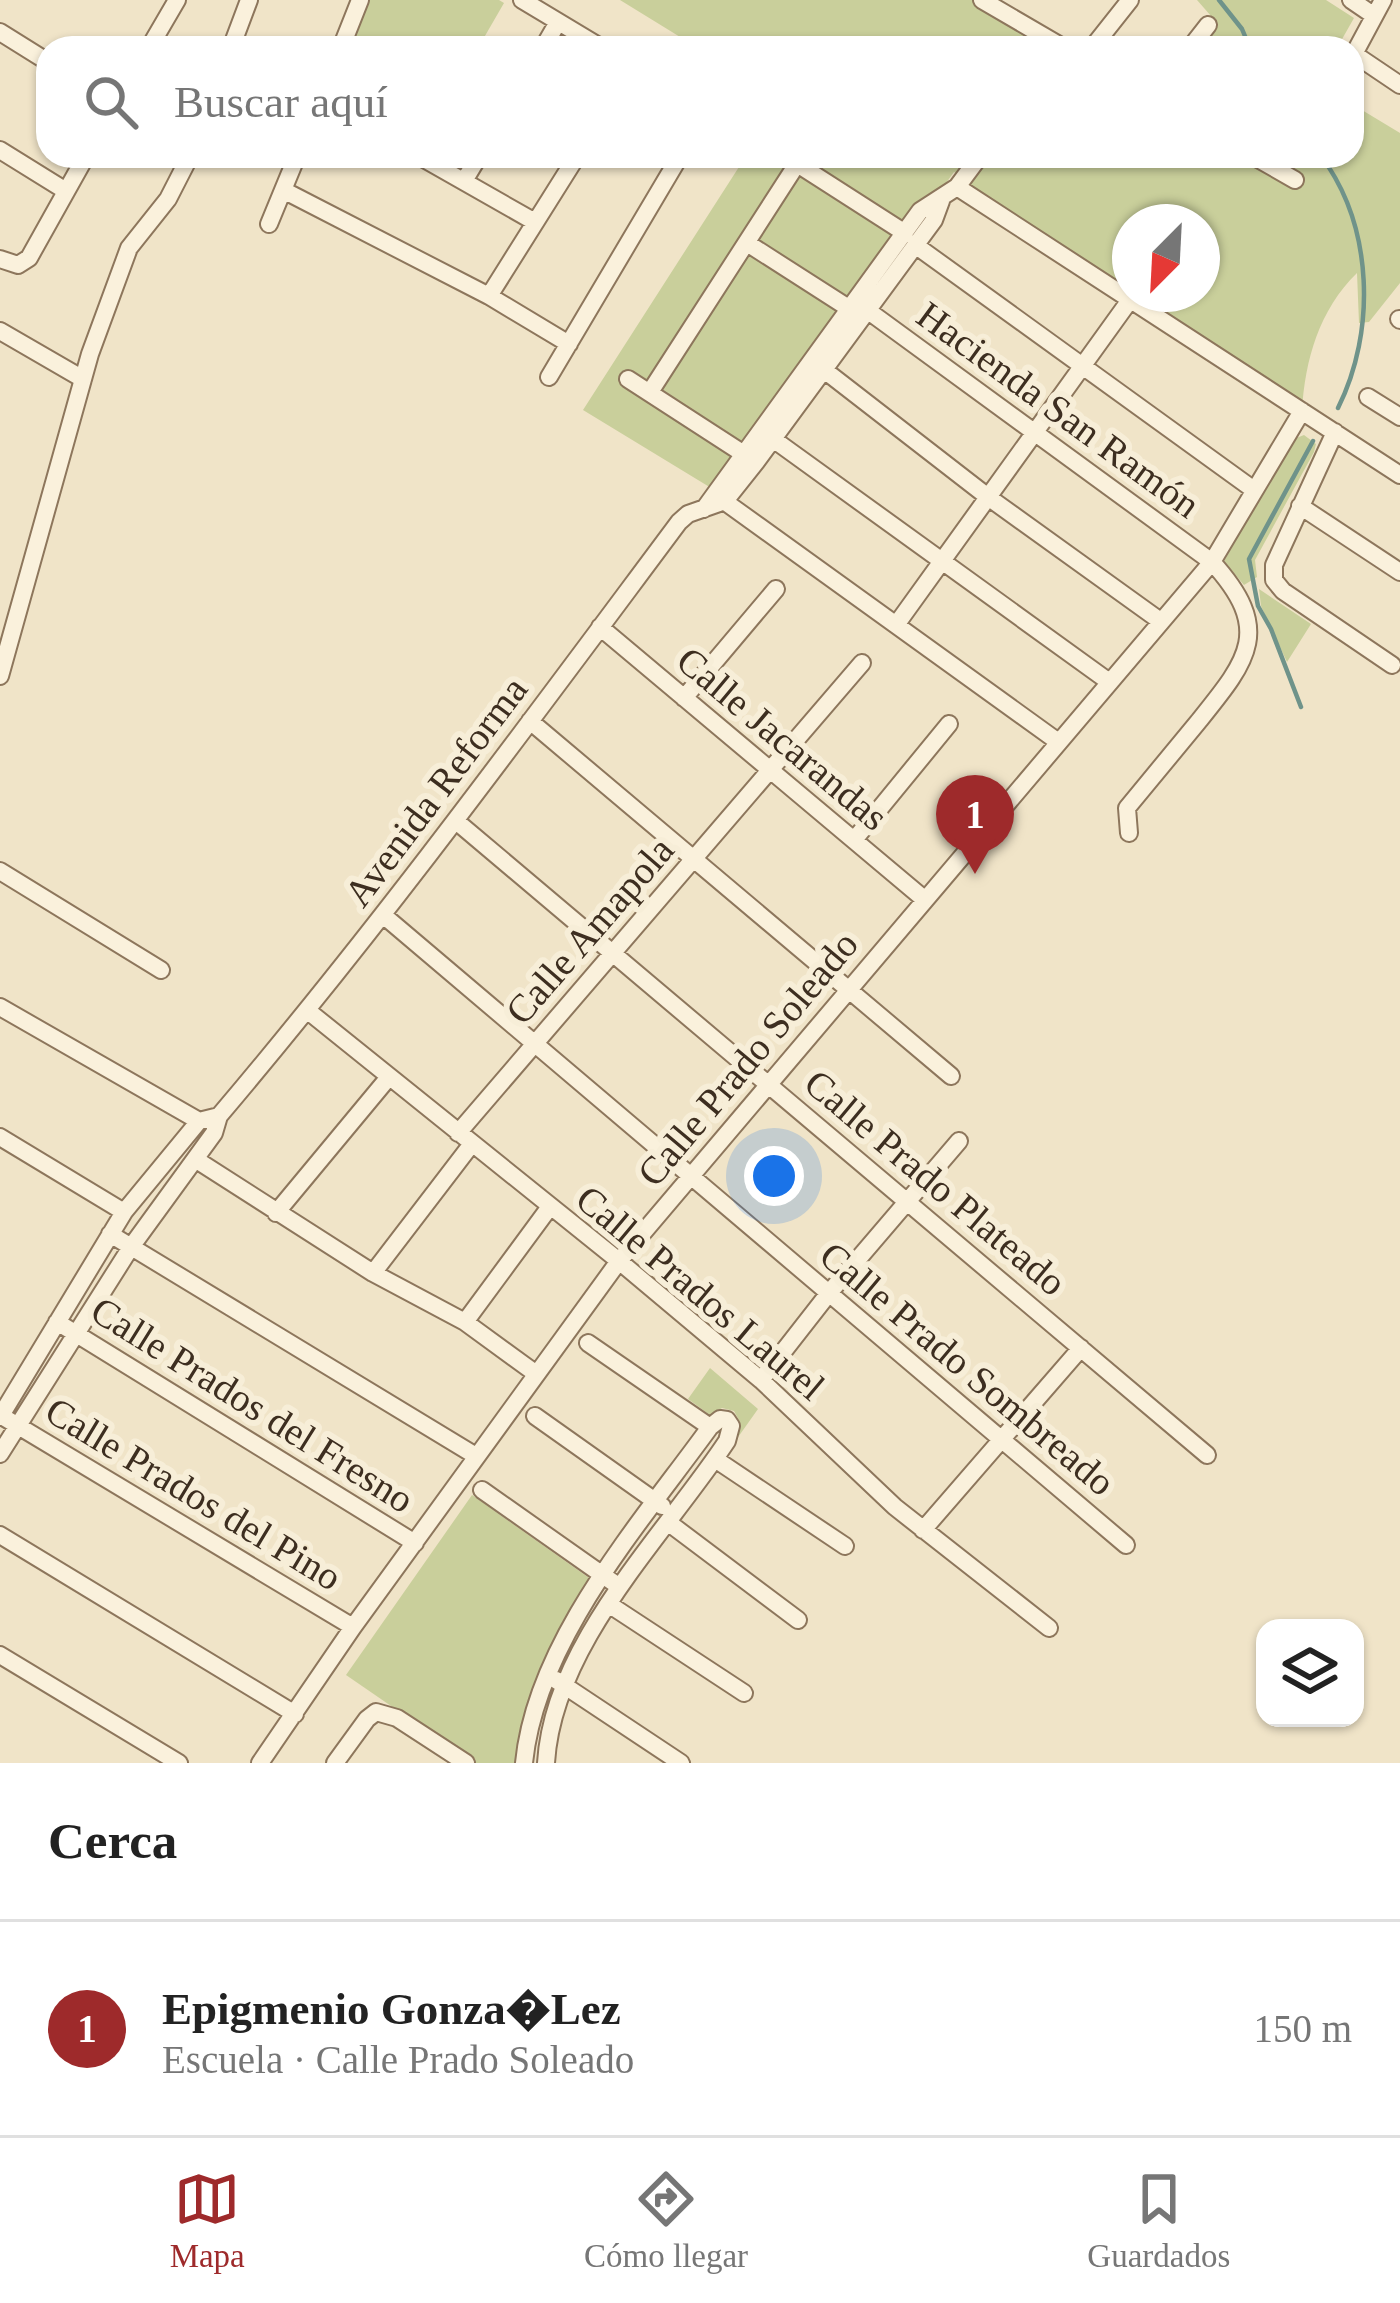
<!DOCTYPE html>
<html lang="es">
<meta charset="utf-8">
<style>
:root{--surface:#fff;--page:#f6f6f6;--text:#222;--muted:#767676;--line:#e0e0e0;--accent:#9e2a2b}
body{margin:0;font-family:"Times New Roman",serif;background:var(--page);color:var(--text)}
.controls{position:absolute;right:36px;bottom:36px;display:grid;overflow:hidden;border-radius:24px;box-shadow:0 3px 9px #0004}
.controls button{width:108px;height:108px;display:grid;place-items:center;padding:0;border:0;border-bottom:3px solid var(--line);background:var(--surface);color:var(--text);font:60px sans-serif}
.compass{position:absolute;left:1112px;top:204px;width:108px;height:108px;border-radius:50%;background:var(--surface);box-shadow:0 3px 9px #0004;rotate:204deg}
.you{position:absolute;left:774px;top:1176px;width:42px;height:42px;margin:-30px;border:9px solid #fff;border-radius:50%;background:#1a73e8;box-shadow:0 0 0 18px #1a73e833}
.badge{display:grid;place-items:center;width:78px;height:78px;border-radius:50%;background:var(--accent);color:#fff;font-size:39px;font-weight:700}
.pin{position:absolute;translate:-50% -99px;filter:drop-shadow(0 3px 6px #0008)}
.pin::after{content:'';position:absolute;top:63px;width:42px;height:36px;background:inherit;clip-path:polygon(0 0,100% 0,50% 100%)}
.list{margin:0;padding:0;list-style:none}
h2{display:flex;justify-content:space-between;align-items:center;height:156px;margin:0;padding:0 48px;font-size:51px}
h2 small{font-size:39px;font-weight:400;color:var(--muted)}
.list li{display:grid;grid-template-columns:78px 1fr auto;gap:36px;align-items:center;box-sizing:border-box;height:216px;padding:0 48px;border-top:3px solid var(--line)}
.list b{display:block;font-size:45px;white-space:nowrap}
.list p{margin:0;font-size:39px;white-space:nowrap;color:var(--muted)}
.list em{font-size:39px;font-style:normal;color:var(--muted)}
.icon{flex:none;width:66px;height:66px;fill:none;stroke:currentColor;stroke-width:2;stroke-linecap:round;stroke-linejoin:round}
.map{position:relative;flex:none;width:1400px;height:1763px;overflow:hidden}
.search{position:absolute;background:var(--surface);box-shadow:0 3px 9px #0004;left:36px;right:36px;top:36px;height:132px;display:flex;align-items:center;gap:30px;box-sizing:border-box;padding:0 42px;border-radius:36px;color:var(--muted);font-size:45px}
.sheet{height:372px;background:var(--surface)}
nav{display:flex;justify-content:space-around;align-items:center;box-sizing:border-box;height:168px;border-top:3px solid var(--line);background:var(--surface);font-size:33px;color:var(--muted)}
nav a{display:grid;justify-items:center;gap:6px}
nav .on{color:var(--accent)}
.map>svg:first-child{display:block}
.green{fill:#c9cf9b;fill-rule:evenodd}
.lines{fill:none;stroke-linecap:round;stroke-linejoin:round}
.stream{stroke:#6f938a;stroke-width:4.5}
.minor-casing{stroke:#8d765c;stroke-width:20}
.minor{stroke:#faf1dc;stroke-width:16}
.labels{text-anchor:middle;stroke-width:12;stroke-linejoin:round;paint-order:stroke}
.street-label{font-size:39px;fill:#3d2e20;stroke:#f7eed8}
</style>
<div class="map">
<svg width="1400" height="1763" viewBox="0 0 1400 1763">
<rect width="100%" height="100%" fill="#f0e4c8"/>
<path class="green" d="M369,0H499L504,3L478,48H352Z
M620,0H983L1064,48H698Z
M1197,0H1326L1354,18L1337,48H1215L1208,43L1218,24Z
M1352,104L1400,133V283L1369,322L1359,323L1357,273C1319,310 1305,360 1302,411L957,187L964,178L954,172L721,494L583,410L746,156H1243L1296,188L1302,174L1291,167L1296,156H1352ZM1130,222H1202V294H1130Z
M1304,435L1316,444L1314,452L1255,560L1257,577L1244,585L1224,561L1294,439Z
M1259,589L1311,624L1287,662L1261,606Z
M710,1368L758,1409L736,1440L740,1422L734,1411L722,1408L710,1415L688,1399Z
M472,1495L592,1580C556,1636 522,1695 517,1763H474L346,1675Z"/>
<g class="lines">
<path class="stream" d="M1219,0L1242,29L1250,48
M1321,156C1374,227 1376,332 1338,408
M1301,707L1271,629L1258,606L1249,559L1313,441"/>
<defs>
<path id="minor" d="M522,0L602,48
M982,0L1064,48
M1351,0L1373,15
M1383,0L1354,54L1400,85
M0,32L48,62
M149,48L177,0
M231,48L249,0
M341,48L360,0
M543,48L558,22
M1092,48L1130,0
M1190,48L1208,25
M0,150L66,191
M419,156L535,222
M785,156L905,233
M1253,156L1295,180
M464,181L479,156
M957,187L1400,475
M283,190L489,296L569,344
M269,224L297,156
M747,243L850,309
M915,245L1254,490
M0,259L18,265L29,258L86,156
M489,296L577,156
M867,310L1212,562C1274,630 1248,660 1198,722C1175,750 1151,779 1127,808L1129,833
M1399,319L1400,320
M0,331L83,379
M819,366L988,497L1159,620
M549,377L680,156
M628,379L750,458
M650,392L797,164
M1368,397L1400,417
M1335,432L1274,565V580L1283,591L1392,665
M773,439L1108,681
M717,496L1057,741
M1300,506L1400,572
M704,509L920,211L957,187L980,156
M896,625L1130,300
M600,627L924,899
M0,676L90,354L129,248L168,199L190,156
M684,698L776,589
M530,721L951,1076
M456,821L1207,1455
M854,840L949,724
M0,871L161,970
M383,915L1126,1545
M0,1007L199,1121
M308,1011L619,1261L761,1380L895,1507L1049,1628
M458,1133L862,663
M0,1137L124,1212
M195,1159L373,1273L465,1322L535,1373
M276,1213L389,1077
M110,1234L476,1456
M373,1273L471,1145
M57,1322L415,1543
M465,1322L549,1208
M588,1343L710,1427
M761,1380L829,1293L959,1141
M0,1415L353,1627
M535,1416L662,1506
M0,1417L124,1212L199,1121L219,1116
M0,1454L131,1247L214,1133L219,1116C381,925 529,723 679,522L688,514L725,501L756,462L934,220L941,201
M715,1459L845,1546
M482,1490L614,1583
M669,1523L798,1620
M923,1530L1081,1348
M0,1535L295,1714
M610,1605L744,1693
M0,1655L179,1763
M556,1680L681,1763
M260,1763L353,1627L619,1261L1212,562L1302,411
M335,1763L367,1719L376,1712L397,1718L466,1763
M524,1763C536,1641 639,1525 710,1427L720,1419L727,1420L731,1426L727,1441C664,1536 553,1644 546,1763"/>
</defs>
<use href="#minor" class="minor-casing"/>
<use href="#minor" class="minor"/>
</g>
<g class="labels">
<g class="street-label">
<text transform="translate(1059 409) rotate(36)" y="14">Hacienda San Ramón</text>
<text transform="translate(783 738) rotate(40)" y="14">Calle Jacarandas</text>
<text transform="translate(435 791) rotate(-53)" y="14">Avenida Reforma</text>
<text transform="translate(589 930) rotate(-49)" y="14">Calle Amapola</text>
<text transform="translate(747 1058) rotate(-50)" y="14">Calle Prado Soleado</text>
<text transform="translate(936 1182) rotate(40)" y="14">Calle Prado Plateado</text>
<text transform="translate(701 1292) rotate(40)" y="14">Calle Prados Laurel</text>
<text transform="translate(968 1368) rotate(40)" y="14">Calle Prado Sombreado</text>
<text transform="translate(253 1404) rotate(32)" y="14">Calle Prados del Fresno</text>
<text transform="translate(194 1493) rotate(31)" y="14">Calle Prados del Pino</text>
</g>
</g>
</svg>
<div class="controls">
<button><svg class="icon" aria-label="layers" viewBox="0 0 24 24"><path d="M12 4l9 5-9 5-9-5zM3 14l9 5 9-5"/></svg></button>
</div>
<svg class="compass" viewBox="-18 -18 36 36"><path d="M0-13l5 13h-10z" fill="#e53935"/><path d="M0 13l5-13h-10z" fill="#767676"/></svg>
<div class="you"></div>
<div class="pin badge" style="left:975px;top:874px">1</div>
<div class="search"><svg class="icon" aria-label="search" viewBox="0 0 24 24"><circle cx="10" cy="10" r="6"/><path d="M15 15l6 6"/></svg>Buscar aquí</div>
</div>
<section class="sheet">
<h2>Cerca<small></small></h2>
<ul class="list">
<li><span class="badge">1</span><div><b>Epigmenio Gonza�Lez</b><p>Escuela · Calle Prado Soleado</p></div><em>150 m</em></li>
</ul>
</section>
<nav>
<a class="on"><svg class="icon" aria-label="map" viewBox="0 0 24 24"><path d="M3 6l6-2 6 2 6-2v14l-6 2-6-2-6 2zM9 4v14M15 6v14"/></svg>Mapa</a>
<a><svg class="icon" aria-label="directions" viewBox="0 0 24 24"><path d="M12 3l9 9-9 9-9-9zM9 14v-3h6M13 9l2 2-2 2"/></svg>Cómo llegar</a>
<a><svg class="icon" aria-label="saved" viewBox="0 0 24 24"><path d="M7 4h10v16l-5-4-5 4z"/></svg>Guardados</a>
</nav>
